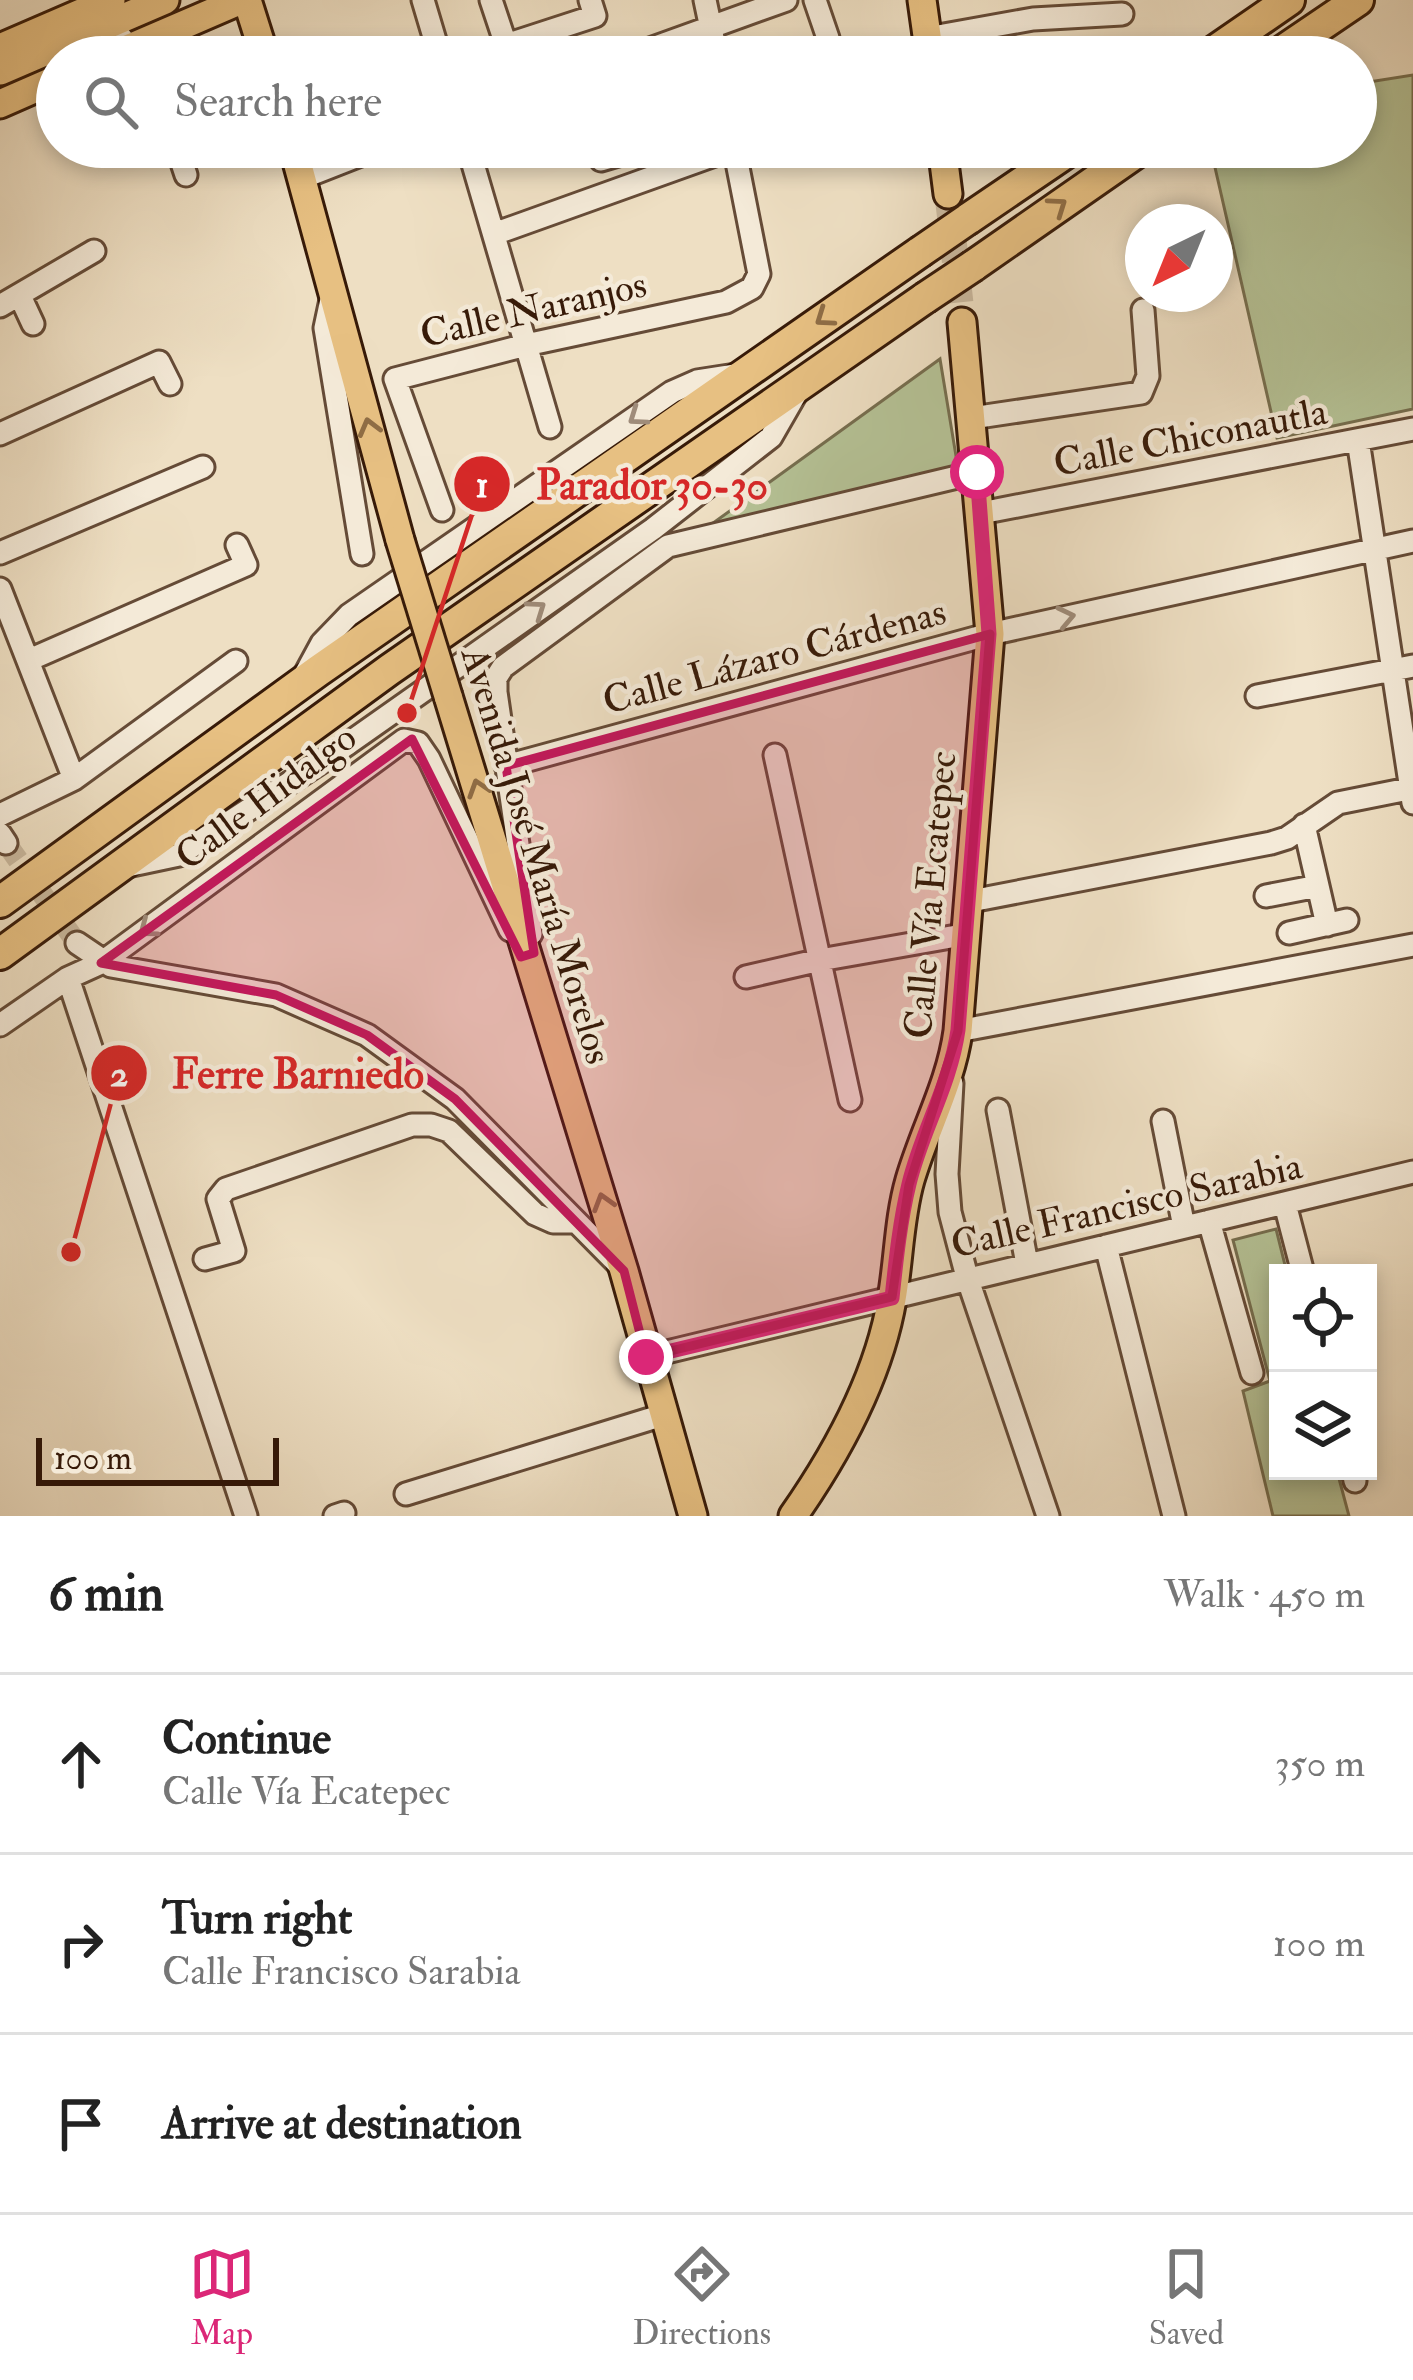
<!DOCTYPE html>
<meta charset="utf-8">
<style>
:root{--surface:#fff;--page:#f6f6f6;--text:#222;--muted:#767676;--line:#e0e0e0;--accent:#db2777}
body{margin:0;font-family:"IM FELL Double Pica",serif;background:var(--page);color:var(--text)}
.controls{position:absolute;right:36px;bottom:36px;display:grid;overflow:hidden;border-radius:0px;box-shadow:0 6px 18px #0003}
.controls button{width:108px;height:108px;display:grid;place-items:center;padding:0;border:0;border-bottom:3px solid var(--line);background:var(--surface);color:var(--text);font:60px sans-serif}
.compass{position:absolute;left:1125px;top:204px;width:108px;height:108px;border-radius:50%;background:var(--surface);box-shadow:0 6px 18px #0003;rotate:223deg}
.scale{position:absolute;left:36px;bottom:30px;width:243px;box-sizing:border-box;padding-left:12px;border:6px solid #371a08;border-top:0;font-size:33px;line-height:42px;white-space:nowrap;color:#371a08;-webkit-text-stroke:9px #f4ead8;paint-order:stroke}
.stop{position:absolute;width:36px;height:36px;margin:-27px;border:9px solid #db2777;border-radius:50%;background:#fff}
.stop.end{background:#db2777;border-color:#fff;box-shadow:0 3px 12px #0008}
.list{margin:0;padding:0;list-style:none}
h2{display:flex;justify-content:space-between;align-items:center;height:156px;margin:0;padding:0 48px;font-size:51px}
h2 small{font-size:39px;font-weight:400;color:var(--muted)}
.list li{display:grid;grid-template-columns:78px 1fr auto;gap:36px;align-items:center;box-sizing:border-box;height:180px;padding:0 48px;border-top:3px solid var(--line)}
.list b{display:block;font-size:45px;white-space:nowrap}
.list p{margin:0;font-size:39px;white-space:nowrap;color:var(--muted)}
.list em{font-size:39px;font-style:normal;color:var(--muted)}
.icon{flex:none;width:66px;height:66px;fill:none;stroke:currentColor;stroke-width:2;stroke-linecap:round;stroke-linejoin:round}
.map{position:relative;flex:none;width:1413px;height:1516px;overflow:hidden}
.search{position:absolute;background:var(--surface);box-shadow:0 6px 18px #0003;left:36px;right:36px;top:36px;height:132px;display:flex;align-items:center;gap:30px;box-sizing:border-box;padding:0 42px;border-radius:66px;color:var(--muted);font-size:45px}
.sheet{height:696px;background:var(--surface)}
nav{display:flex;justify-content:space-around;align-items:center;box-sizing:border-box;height:168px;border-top:3px solid var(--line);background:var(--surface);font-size:33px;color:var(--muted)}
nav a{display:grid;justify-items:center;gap:6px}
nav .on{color:var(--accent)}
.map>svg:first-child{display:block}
.green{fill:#b5c296;stroke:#766e4f;stroke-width:3}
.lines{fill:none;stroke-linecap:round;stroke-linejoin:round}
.minor-tunnel{stroke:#c9b89e;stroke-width:21;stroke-dasharray:21 10;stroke-linecap:butt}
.major-tunnel{stroke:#c9b89e;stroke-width:27;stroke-dasharray:27 14;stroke-linecap:butt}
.minor-casing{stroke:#654b37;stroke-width:27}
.major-casing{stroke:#371a08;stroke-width:33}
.highway-casing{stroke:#371a08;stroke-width:36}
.minor{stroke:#f4ead8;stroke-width:21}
.major{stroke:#e7c082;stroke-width:27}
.highway{stroke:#e7c082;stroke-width:30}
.major-bridge-casing{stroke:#371a08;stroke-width:33;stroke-linecap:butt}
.highway-bridge-casing{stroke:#371a08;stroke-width:36;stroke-linecap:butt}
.major-bridge{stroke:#e7c082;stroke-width:27}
.highway-bridge{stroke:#e7c082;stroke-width:30}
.oneway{stroke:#8f6d45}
.oneway2{stroke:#9f8c7a}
.route{stroke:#db2777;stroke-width:15}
.marked{fill:#c2185b;fill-opacity:0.2;stroke:#c2185b;stroke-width:9;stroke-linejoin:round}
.labels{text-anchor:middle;stroke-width:9;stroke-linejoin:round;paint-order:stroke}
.street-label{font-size:39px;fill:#371a08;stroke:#f4ead8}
.leader{fill:none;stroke:#d62828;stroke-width:4.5}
.callout-dot{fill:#d62828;stroke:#f4ead8;stroke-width:4.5}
.mark-label{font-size:36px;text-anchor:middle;font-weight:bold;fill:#fff}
.callout-label{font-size:42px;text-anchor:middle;font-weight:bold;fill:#d62828;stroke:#f4ead8;stroke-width:9;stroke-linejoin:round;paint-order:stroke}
</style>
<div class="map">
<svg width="1413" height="1516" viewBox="0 0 1413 1516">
<rect width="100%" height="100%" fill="#eedfc3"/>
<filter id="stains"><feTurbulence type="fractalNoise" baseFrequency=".00167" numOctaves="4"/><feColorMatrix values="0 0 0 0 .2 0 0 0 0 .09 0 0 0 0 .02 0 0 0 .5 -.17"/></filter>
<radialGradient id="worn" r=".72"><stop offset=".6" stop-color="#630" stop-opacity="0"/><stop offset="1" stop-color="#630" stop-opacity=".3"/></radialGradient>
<path class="green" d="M1413,75V409L1277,438L1211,150L1356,147V84Z
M940,359L958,468L709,526Z
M1276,1229L1287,1273H1278V1471H1337L1349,1516H1273L1243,1391L1270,1381L1233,1240Z"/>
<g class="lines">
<path class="minor-tunnel" d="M6,843L77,943"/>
<path class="major-tunnel" d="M948,194L962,322"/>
<defs>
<path id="minor" d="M423,0L440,57
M491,0L506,45L595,16L590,0
M705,0L717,57
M815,0L828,38L821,57
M927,38L1033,19L1122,14
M79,57L122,38
M628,57L786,0
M468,147L550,427
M596,147L601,160L645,147
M186,175L179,154L186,147
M302,178L381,147
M494,234L734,148
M332,295L325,328L362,554
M20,296L33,324
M0,306L94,251
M972,418L1141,393L1148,376L1143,310
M0,434L159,362L170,384
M1358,440L1413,803
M442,510L395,379L526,345L726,302L752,288L759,274L734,147
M981,513L1413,429
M0,553L203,467
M0,589L74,779
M29,660L246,565L237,545
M303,678L322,643L349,615L672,392L697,381L742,374
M1257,696L1413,666
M775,755L850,1100
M506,766L990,634L1413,541
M0,815L74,779L236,661
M1304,825L1327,925
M0,834L6,843
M127,866L179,855L332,755L653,529L771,437L798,390
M1266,896L1318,886
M971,901L1271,843L1287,838L1338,803L1413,788
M1289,933L1347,920
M531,934L496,692V678L503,667L668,546L978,472
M77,943L111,966L276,995L367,1035L455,1099L624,1270
M746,977L820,960L968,934
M68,978L246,1516
M0,1025L68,978L101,963L404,740L418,743L429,759L510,930
M958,1031L1413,945
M952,1083L947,1174L950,1212L967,1277L1048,1516
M998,1110L1027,1264
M1163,1121L1184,1227
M1285,1204L1303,1273
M1209,1221L1252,1373
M1106,1246L1174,1516
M205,1259L234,1251L218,1199L226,1189L412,1125H431L449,1131L535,1214L553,1222H576
M646,1357L1413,1172
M1353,1471L1355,1481
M406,1494L663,1415
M335,1516L344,1513"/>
<path id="major" d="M247,0L265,57
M922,0L930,57
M0,48L111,0
M109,57L241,0
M0,71L165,0
M0,104L57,79
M293,147L400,540
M942,147L948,194
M448,696L624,1271L693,1516
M793,1516C837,1453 879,1376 892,1299C899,1259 899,1218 910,1180C925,1129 951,1083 958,1031L990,634L962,322"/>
<path id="highway" d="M1206,57L1289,0
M1274,57L1358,0
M968,219L1074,147
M973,266L1144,147
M0,902L318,671L920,252
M0,954L389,670L925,298"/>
</defs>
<use href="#minor" class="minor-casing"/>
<use href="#major" class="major-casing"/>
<use href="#highway" class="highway-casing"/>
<use href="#minor" class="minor"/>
<use href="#major" class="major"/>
<use href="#highway" class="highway"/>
<defs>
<path id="major-bridge" d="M400,540L448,696"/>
<path id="highway-bridge" d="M920,252L968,219
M925,298L973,266"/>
</defs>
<use href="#major-bridge" class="major-bridge-casing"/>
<use href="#highway-bridge" class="highway-bridge-casing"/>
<use href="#major-bridge" class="major-bridge"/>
<use href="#highway-bridge" class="highway-bridge"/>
</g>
<defs><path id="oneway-chevron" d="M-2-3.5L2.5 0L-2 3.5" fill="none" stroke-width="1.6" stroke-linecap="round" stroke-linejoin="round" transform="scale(3)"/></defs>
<g class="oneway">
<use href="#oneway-chevron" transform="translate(1058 206) rotate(-35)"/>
<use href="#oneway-chevron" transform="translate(824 318) rotate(145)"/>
<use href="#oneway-chevron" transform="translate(369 427) rotate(-105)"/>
<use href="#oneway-chevron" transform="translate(478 788) rotate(-108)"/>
<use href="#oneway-chevron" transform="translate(603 1202) rotate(-107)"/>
</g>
<g class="oneway2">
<use href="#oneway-chevron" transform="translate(637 417) rotate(145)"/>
<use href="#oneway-chevron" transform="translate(537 609) rotate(-35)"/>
<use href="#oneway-chevron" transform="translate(1066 617) rotate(-12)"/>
<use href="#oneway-chevron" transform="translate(147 929) rotate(143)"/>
</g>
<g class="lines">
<path class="route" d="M646,1357L892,1298C896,1260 900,1221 909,1184C922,1130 950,1086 958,1030L989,634L977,472"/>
</g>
<path class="marked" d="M990,634L958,1031L909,1185L892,1297L646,1357L624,1271L455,1099L367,1035L276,995L101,963L412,739L521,957L534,953L506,766Z"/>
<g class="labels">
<g class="street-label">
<text transform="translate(533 308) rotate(-13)" y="14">Calle Naranjos</text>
<text transform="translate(1190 436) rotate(-11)" y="14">Calle Chiconautla</text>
<text transform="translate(774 655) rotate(-15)" y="14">Calle Lázaro Cárdenas</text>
<text transform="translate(265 796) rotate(-37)" y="14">Calle Hidalgo</text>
<text transform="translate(538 855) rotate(73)" y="14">Avenida José María Morelos</text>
<text transform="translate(929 895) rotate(-85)" y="14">Calle Vía Ecatepec</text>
<text transform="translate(1126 1204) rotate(-13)" y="14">Calle Francisco Sarabia</text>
</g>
</g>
<path class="leader" d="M407 713L482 484M71 1252L119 1073"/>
<g class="callout-dot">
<circle cx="407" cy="713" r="12"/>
<circle cx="71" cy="1252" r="12"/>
<circle cx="482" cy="484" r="30"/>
<circle cx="119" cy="1073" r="30"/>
</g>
<g class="mark-label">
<text x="482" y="497">1</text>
<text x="119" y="1086">2</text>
</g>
<g class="callout-label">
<text x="652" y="499">Parador 30-30</text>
<text x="298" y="1088">Ferre Barniedo</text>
</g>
<rect width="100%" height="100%" filter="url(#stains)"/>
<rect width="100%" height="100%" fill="url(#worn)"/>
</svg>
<div class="controls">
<button><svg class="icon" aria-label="locate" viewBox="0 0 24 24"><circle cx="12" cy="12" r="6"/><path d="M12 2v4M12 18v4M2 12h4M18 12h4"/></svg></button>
<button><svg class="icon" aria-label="layers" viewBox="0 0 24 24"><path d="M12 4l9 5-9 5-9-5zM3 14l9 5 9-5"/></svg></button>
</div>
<svg class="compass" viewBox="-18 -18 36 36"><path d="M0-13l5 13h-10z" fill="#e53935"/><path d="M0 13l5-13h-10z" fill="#767676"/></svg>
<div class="scale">100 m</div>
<div class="stop" style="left:977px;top:472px"></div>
<div class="stop end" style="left:646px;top:1357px"></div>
<div class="search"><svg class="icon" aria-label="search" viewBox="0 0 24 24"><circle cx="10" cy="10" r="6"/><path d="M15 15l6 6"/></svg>Search here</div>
</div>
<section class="sheet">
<h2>6 min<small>Walk · 450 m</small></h2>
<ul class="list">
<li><svg class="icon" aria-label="ahead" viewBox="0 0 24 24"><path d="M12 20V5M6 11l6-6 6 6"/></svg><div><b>Continue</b><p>Calle Vía Ecatepec</p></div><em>350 m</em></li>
<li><svg class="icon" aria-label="right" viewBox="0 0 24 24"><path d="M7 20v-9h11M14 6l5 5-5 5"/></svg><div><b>Turn right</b><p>Calle Francisco Sarabia</p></div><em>100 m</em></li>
<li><svg class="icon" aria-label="arrive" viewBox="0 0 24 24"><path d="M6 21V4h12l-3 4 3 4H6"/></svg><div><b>Arrive at destination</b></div></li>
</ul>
</section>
<nav>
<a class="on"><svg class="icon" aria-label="map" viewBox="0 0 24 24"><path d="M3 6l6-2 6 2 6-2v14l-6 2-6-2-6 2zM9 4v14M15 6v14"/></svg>Map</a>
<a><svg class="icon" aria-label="directions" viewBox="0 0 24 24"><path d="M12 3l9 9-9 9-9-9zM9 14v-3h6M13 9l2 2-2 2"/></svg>Directions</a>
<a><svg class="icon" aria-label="saved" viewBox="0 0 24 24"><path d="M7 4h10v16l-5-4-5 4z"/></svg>Saved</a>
</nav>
